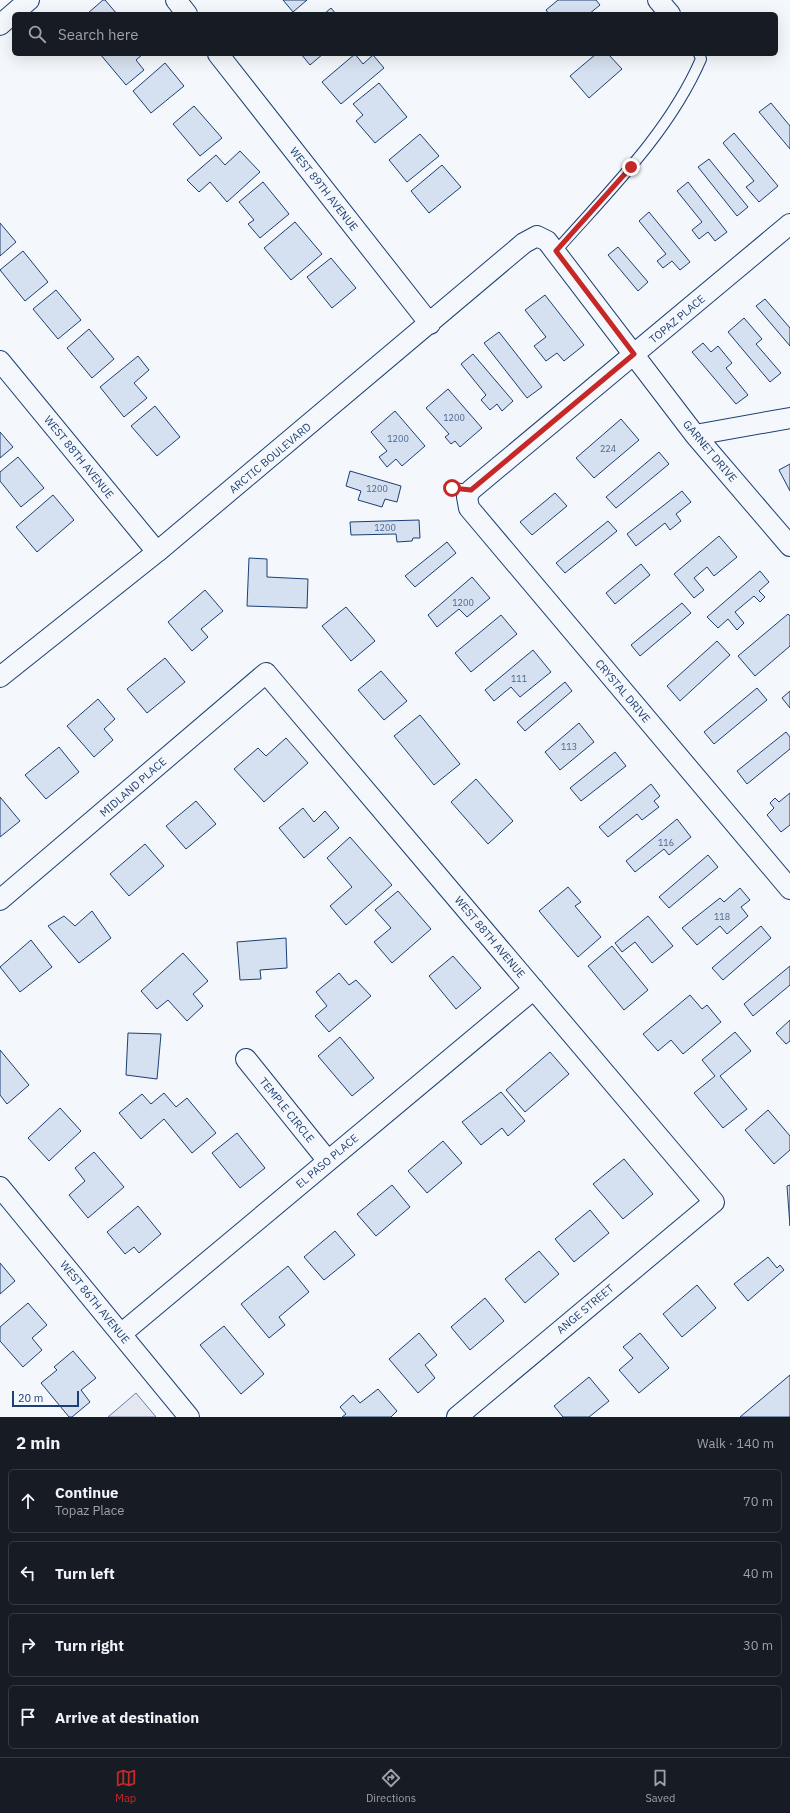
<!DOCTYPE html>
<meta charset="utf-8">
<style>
:root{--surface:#171b24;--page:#20242c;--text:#f1f3f6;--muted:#9ea1a6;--line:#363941;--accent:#c62828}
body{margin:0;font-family:"IBM Plex Sans",sans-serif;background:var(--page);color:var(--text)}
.scale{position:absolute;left:12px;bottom:10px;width:67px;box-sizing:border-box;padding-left:4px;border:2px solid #1d3f73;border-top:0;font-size:11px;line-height:14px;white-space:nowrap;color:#1d3f73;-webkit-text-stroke:3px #f4f7fb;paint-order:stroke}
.stop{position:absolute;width:12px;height:12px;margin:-9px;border:3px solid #c62828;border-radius:50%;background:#fff}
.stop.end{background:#c62828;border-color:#fff;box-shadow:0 1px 4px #0008}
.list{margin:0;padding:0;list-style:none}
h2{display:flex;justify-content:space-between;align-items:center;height:52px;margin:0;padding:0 16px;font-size:17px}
h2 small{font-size:13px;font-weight:400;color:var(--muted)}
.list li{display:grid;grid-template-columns:26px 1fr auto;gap:12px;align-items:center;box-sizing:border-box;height:64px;margin:0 8px 8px;padding:0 8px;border:1px solid var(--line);border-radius:6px}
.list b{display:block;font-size:15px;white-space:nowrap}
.list p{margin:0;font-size:13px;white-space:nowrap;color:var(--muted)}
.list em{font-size:13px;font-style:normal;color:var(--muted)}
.icon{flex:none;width:22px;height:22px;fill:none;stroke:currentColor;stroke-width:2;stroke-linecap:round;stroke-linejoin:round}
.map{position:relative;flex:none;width:790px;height:1417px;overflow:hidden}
.search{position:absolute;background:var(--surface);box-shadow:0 4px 16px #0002;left:12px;right:12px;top:12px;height:44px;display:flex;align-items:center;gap:10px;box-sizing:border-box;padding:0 14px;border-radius:6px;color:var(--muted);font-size:15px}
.sheet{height:340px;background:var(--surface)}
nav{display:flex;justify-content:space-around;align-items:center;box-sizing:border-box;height:56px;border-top:1px solid var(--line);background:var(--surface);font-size:11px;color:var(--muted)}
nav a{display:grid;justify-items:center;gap:2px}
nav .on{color:var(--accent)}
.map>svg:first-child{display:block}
.parking{fill:#e3e8f0;stroke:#687fa3}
.building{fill:#d5e0f0;stroke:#1d3f73}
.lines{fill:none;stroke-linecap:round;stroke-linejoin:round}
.service-casing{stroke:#1d3f73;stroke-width:12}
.minor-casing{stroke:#1d3f73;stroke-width:22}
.service{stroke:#f4f7fb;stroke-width:10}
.minor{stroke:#f4f7fb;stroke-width:20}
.route{stroke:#c62828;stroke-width:5}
.labels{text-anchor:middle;stroke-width:3;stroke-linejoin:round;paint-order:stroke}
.number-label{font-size:9px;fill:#4b6792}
.street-label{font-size:11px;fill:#1d3f73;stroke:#f4f7fb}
</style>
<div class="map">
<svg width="790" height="1417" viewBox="0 0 790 1417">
<rect width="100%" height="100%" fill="#f4f7fb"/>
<path class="parking" d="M136,1393L156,1417H108Z"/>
<path class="building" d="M103,0H105L117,14H87Z
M283,0H307L293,12Z
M558,0H596L600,5L589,14H549L546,10Z
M331,8L336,14H324Z
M100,54H143L136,60L144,70L126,85Z
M301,54H323L310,65Z
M355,54L363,64L373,55L384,68L341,104L322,82Z
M596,54H608L622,69L589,98L570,76Z
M165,63L184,86L151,113L133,91Z
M379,83L407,117L375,143L356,121L363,115L353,104Z
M771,103L790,126V149L759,112Z
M194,106L222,138L200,156L173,124Z
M734,133L778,186L759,202L746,187L754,181L723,143Z
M420,134L439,156L407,182L389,160Z
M240,151L260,172L227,202L210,182L199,192L187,180L216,155L225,165Z
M709,159L748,207L737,216L698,167Z
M442,165L461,187L429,213L411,191Z
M263,182L289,214L260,238L248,224L254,220L239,202Z
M688,182L727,232L715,241L708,232L699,239L692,230L702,222L677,191Z
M649,212L690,262L680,270L672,261L663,268L657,261L666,254L639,221Z
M295,222L322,254L291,280L264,248Z
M0,223L16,242L0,256Z
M618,247L648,282L638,291L608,255Z
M23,251L48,282L25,301L0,270Z
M331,258L356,288L332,308L307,277Z
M56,290L81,320L58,339L33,309Z
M545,295L584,345L564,361L557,353L546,361L534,346L546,337L525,310Z
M765,299L790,328V346L756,306Z
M744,318L762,339L756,344L781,373L770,382L728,332Z
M89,329L114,359L92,378L67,348Z
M499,332L542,387L527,398L484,343Z
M703,343L711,352L718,346L732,363L726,368L748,395L736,404L692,352Z
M473,354L513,401L502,411L497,404L490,410L481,400L486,395L461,364Z
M138,356L149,370L134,383L147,398L124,417L100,387Z
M448,389L482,428L460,447L455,441L451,444L445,437L449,434L426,408Z
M155,406L180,437L157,456L131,426Z
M395,411L425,446L402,466L396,459L387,467L379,457L387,451L371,432Z
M621,419L639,440L594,478L576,458Z
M0,432L13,447L0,458Z
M659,452L669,464L616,508L606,497Z
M18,457L44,488L21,507L0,481V472Z
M790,464V491L779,470Z
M350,471L401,486L397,502L385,499L382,507L358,500L361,491L346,486Z
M682,491L691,502L676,514L681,521L670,530L665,523L636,546L627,534Z
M555,493L567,506L532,535L520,522Z
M53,495L74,520L37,552L16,527Z
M419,520L420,538H413L412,541L397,542L396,534L351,535L350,522Z
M608,521L617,531L565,573L556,563Z
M719,536L737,557L714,576L707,567L694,578L704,590L694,598L674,574Z
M447,542L456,553L415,587L405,576Z
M249,558L267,559V577L308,579L307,608L247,606Z
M641,564L650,575L615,604L606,593Z
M760,571L769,582L759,591L765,597L760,602L754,596L735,612L744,623L737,630L728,619L718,628L707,617Z
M472,577L490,598L467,617L459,609L437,627L428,615Z
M205,590L223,611L201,629L208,637L192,651L168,622Z
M682,603L691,613L640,656L631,645Z
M346,607L375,641L351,661L322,626Z
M788,614L790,616V646L755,676L738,656Z
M501,615L517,634L471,672L455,653Z
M717,641L730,655L680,701L667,686Z
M533,650L551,672L520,697L511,687L494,701L485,690Z
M165,658L185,682L147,713L127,689Z
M381,671L407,701L384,720L358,690Z
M565,682L572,691L525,731L517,722Z
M757,688L767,700L714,744L704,732Z
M790,691V708L782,698Z
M98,699L115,719L104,729L113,740L94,757L67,726Z
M420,715L460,764L434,785L394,736Z
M579,723L594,742L560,770L545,752Z
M786,732L790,737V749L747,784L737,771Z
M286,738L308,763L264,802L234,769L258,748L266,756Z
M59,747L79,772L46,799L25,775Z
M615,752L626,766L581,801L570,788Z
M476,779L513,821L488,844L451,802Z
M651,784L660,796L654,801L659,807L642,820L637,814L608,837L599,827Z
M790,793V825L781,832L767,815L774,808L770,803L775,798L779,802Z
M0,797L20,821L0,837Z
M196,801L216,824L186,849L166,826Z
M303,808L314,822L325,811L339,828L304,858L279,828Z
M677,819L691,837L669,855L664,849L635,872L626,861Z
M350,837L392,885L346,925L330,906L352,887L327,858Z
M145,844L164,866L129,896L110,874Z
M708,855L718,867L669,908L659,897Z
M568,887L581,902L575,906L601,937L578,957L539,911Z
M740,888L750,900L741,907L748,916L727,934L720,926L697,945L682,928L720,898L724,902Z
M398,891L431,929L392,963L374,942L391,928L375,910Z
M92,911L111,938L79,963L48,926L64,916L75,926Z
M648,916L673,946L652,963L635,942L622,952L615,943Z
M761,926L771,938L723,980L712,968Z
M286,938L287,968L260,970L261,979L240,980L237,942Z
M31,940L52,967L20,992L0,967Z
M612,946L648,990L624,1010L588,966Z
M183,953L208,981L193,994L203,1006L187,1021L168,1000L157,1009L141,991Z
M453,956L481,988L456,1009L429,976Z
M790,966V985L753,1016L744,1004Z
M339,973L349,985L356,980L371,996L329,1032L315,1016L327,1006L316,992Z
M690,995L702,1009L707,1005L721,1022L683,1054L671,1040L658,1051L643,1034Z
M790,1020V1041L786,1044L776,1033Z
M735,1032L751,1051L720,1076L747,1109L723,1128L694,1093L715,1076L702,1060Z
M128,1033L161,1034L157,1079L126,1075Z
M340,1037L374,1078L352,1096L318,1056Z
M0,1050L29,1085L7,1104L0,1095Z
M550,1052L569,1074L525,1112L506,1090Z
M501,1092L525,1121L508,1136L502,1128L481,1145L462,1122Z
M164,1093L176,1107L187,1098L216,1133L192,1153L164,1119L141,1139L119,1113L142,1094L151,1104Z
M60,1108L81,1131L49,1161L28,1138Z
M768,1110L790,1136V1150L774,1164L745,1130Z
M237,1133L265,1168L240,1188L212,1153Z
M443,1141L462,1163L427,1193L408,1171Z
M94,1152L124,1187L88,1218L69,1195L85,1181L75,1168Z
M624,1159L653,1194L623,1219L593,1184Z
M392,1185L410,1207L376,1236L357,1214Z
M790,1185V1226L787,1186Z
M138,1206L161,1234L139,1253L134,1247L125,1254L107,1232Z
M590,1210L609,1233L574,1262L555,1239Z
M335,1231L355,1255L324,1280L304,1257Z
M539,1251L559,1274L525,1303L505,1279Z
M768,1257L777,1268L780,1265L784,1270L748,1301L734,1284Z
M0,1263L15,1281L0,1294Z
M288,1266L309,1292L279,1317L285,1325L269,1338L241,1304Z
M697,1285L716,1308L682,1337L663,1314Z
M485,1298L504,1321L470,1350L451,1327Z
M28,1303L47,1325L32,1338L42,1350L23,1367L0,1341V1327Z
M224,1326L264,1374L241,1394L200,1345Z
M419,1333L437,1355L425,1365L435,1378L418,1393L389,1359Z
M640,1333L669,1368L639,1393L619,1370L633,1358L623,1347Z
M73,1351L96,1378L81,1390L90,1402L72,1417H69L41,1383L57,1370L54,1367Z
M790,1375V1417H740Z
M589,1377L609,1401L589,1417H563L554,1406Z
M378,1389L397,1411L391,1417H342L346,1414L340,1407L353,1395L360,1403Z"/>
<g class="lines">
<defs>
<path id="service" d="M556,251C608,192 669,133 701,59L699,54
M452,488L471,490"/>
<path id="minor" d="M176,0L187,14
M658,0L670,14
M0,25L29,0
M218,54L430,324
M790,224L471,490L467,497L469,508L790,889
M0,361L157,552
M695,435L790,418
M0,677L157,552L524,243L537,236L547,241L695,435L790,546
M0,900L266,673L714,1202L457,1417
M246,1059L328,1161
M0,1187L189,1417
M121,1334L534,989"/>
</defs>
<use href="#service" class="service-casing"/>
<use href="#minor" class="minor-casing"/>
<use href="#service" class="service"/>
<use href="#minor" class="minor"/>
</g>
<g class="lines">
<path class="route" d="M452,488L471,490L634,354L556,251L631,167"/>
</g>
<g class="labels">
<g class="number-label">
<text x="454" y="421">1200</text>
<text x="398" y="442">1200</text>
<text x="608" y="452">224</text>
<text x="377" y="492">1200</text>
<text x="385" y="531">1200</text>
<text x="463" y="606">1200</text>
<text x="519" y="682">111</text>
<text x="569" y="750">113</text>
<text x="666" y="846">116</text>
<text x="722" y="920">118</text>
</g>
<g class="street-label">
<text transform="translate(324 189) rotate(52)" y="4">WEST 89TH AVENUE</text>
<text transform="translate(677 319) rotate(-40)" y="4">TOPAZ PLACE</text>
<text transform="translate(710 451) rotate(50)" y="4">GARNET DRIVE</text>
<text transform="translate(79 457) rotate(51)" y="4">WEST 88TH AVENUE</text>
<text transform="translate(270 458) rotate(-40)" y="4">ARCTIC BOULEVARD</text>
<text transform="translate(623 691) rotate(50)" y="4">CRYSTAL DRIVE</text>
<text transform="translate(133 787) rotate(-41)" y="4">MIDLAND PLACE</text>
<text transform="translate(490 937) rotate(50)" y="4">WEST 88TH AVENUE</text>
<text transform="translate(287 1110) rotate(51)" y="4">TEMPLE CIRCLE</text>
<text transform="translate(327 1161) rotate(-40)" y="4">EL PASO PLACE</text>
<text transform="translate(95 1302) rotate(51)" y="4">WEST 86TH AVENUE</text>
<text transform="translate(585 1309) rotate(-40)" y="4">ANGE STREET</text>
</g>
</g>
</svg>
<div class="scale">20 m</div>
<div class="stop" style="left:452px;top:488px"></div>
<div class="stop end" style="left:631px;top:167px"></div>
<div class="search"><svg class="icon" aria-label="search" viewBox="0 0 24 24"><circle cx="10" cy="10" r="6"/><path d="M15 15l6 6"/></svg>Search here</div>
</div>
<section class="sheet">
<h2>2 min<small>Walk · 140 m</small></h2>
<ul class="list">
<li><svg class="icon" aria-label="ahead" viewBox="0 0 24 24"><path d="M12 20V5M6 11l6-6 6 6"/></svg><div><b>Continue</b><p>Topaz Place</p></div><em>70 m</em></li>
<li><svg class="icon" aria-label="left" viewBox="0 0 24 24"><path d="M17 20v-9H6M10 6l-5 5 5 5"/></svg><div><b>Turn left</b></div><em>40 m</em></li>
<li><svg class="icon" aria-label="right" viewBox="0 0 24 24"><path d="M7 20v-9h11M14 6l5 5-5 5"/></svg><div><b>Turn right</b></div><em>30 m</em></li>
<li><svg class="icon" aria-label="arrive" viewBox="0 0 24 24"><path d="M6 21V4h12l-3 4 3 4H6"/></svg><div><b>Arrive at destination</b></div></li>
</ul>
</section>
<nav>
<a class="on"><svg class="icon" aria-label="map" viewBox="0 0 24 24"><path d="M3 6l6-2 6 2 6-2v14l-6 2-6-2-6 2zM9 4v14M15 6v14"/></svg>Map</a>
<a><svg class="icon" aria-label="directions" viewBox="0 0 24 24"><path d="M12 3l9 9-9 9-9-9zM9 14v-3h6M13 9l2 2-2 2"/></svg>Directions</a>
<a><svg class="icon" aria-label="saved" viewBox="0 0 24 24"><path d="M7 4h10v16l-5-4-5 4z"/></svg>Saved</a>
</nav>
